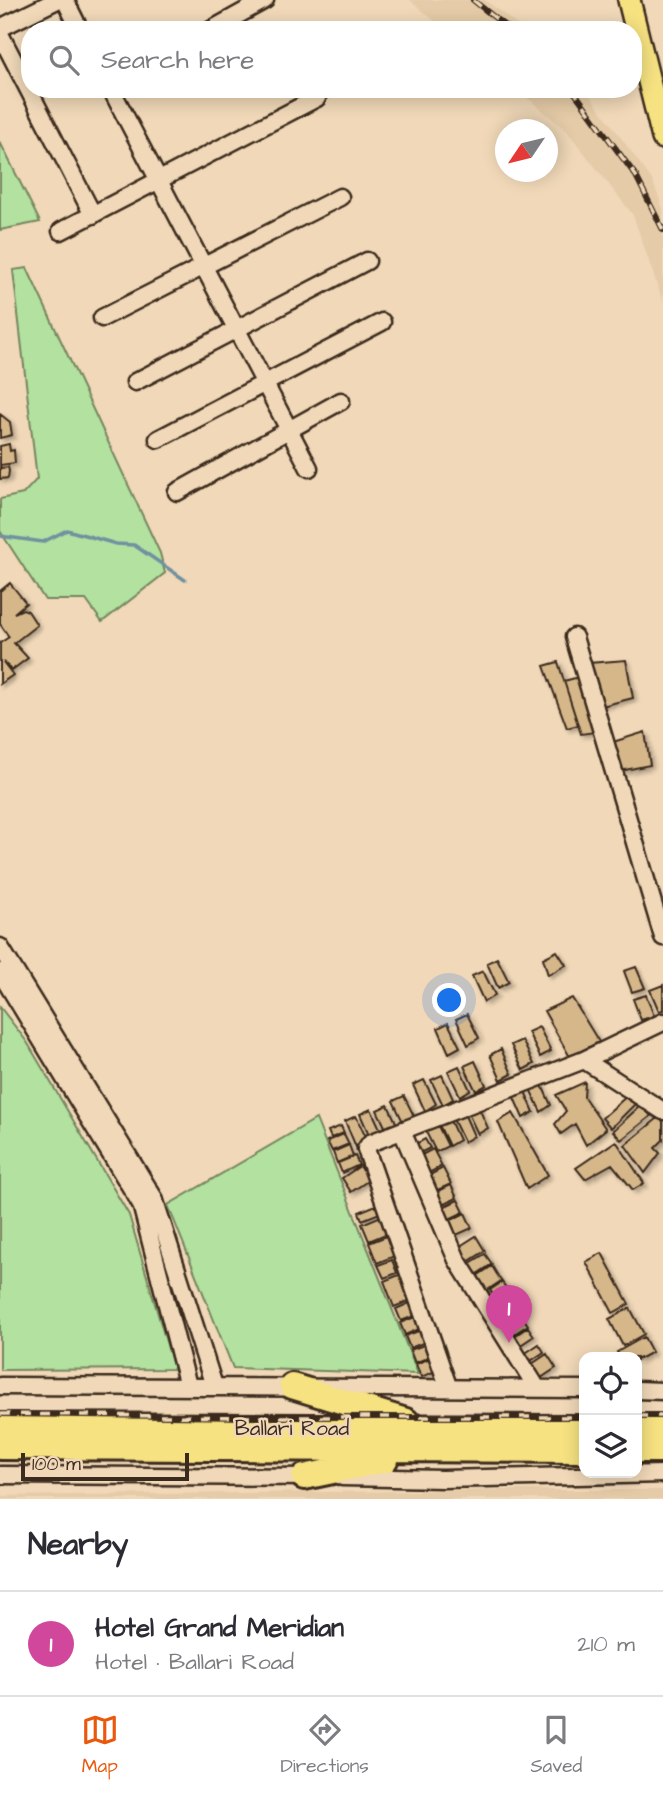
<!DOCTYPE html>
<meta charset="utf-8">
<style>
:root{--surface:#fff;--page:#f2f2f3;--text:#2b2b33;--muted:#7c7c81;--line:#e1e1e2;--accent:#ea580c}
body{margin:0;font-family:"Architects Daughter",sans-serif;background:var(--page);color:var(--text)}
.controls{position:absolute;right:21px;bottom:21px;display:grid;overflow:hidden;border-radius:14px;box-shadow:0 4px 18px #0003}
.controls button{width:63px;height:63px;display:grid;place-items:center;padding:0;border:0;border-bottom:2px solid var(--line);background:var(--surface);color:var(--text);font:35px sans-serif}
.compass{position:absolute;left:495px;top:119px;width:63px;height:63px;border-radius:50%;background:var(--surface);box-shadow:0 4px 18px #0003;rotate:235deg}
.scale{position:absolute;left:21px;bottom:18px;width:168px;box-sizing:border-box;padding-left:7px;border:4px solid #3b2a1e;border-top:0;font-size:19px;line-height:24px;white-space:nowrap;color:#3b2a1e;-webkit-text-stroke:5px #f0d8b8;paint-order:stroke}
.you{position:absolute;left:450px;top:1001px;width:24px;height:24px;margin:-18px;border:5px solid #fff;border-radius:50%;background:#1a73e8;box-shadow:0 0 0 10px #1a73e833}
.badge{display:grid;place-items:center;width:46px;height:46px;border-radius:50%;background:var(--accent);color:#fff;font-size:23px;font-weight:700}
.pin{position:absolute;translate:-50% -58px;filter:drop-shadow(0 2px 4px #0008)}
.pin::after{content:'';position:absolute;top:37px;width:24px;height:21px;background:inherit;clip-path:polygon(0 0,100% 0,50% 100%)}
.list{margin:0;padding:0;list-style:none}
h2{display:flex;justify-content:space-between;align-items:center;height:91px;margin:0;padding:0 28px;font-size:30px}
h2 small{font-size:23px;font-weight:400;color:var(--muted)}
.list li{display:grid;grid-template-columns:46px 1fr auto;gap:21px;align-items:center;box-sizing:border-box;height:105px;padding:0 28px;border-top:2px solid var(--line)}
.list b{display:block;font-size:26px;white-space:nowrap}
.list p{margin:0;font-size:23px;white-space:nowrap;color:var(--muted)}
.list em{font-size:23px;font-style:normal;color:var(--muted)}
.icon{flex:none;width:38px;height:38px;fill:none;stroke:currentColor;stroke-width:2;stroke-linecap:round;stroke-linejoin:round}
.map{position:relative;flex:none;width:663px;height:1499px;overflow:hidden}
.search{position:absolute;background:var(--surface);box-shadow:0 4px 18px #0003;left:21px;right:21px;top:21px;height:77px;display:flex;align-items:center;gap:18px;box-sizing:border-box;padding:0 24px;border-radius:28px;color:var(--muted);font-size:26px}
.sheet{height:196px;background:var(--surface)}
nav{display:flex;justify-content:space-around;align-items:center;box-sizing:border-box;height:98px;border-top:2px solid var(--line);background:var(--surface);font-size:19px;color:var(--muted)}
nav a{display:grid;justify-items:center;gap:4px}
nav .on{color:var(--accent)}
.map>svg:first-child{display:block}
.built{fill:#e5cba7}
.green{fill:#b2e1a0;stroke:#76865f;stroke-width:2}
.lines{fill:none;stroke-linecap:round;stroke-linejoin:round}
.stream{stroke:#70919f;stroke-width:3.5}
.building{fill:#d5b78a;stroke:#3b2a1e;stroke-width:2;filter:url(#shadow)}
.minor-casing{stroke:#3b2a1e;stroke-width:21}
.major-casing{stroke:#3b2a1e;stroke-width:26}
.highway-casing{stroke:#3b2a1e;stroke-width:30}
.minor{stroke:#f0d8b8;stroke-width:16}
.major{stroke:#f6e281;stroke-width:21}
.highway{stroke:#f6e281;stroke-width:24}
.rail-casing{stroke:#3b2a1e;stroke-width:6}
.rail{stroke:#f0d8b8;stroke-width:3.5;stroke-dasharray:10;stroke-linecap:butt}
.labels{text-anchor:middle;stroke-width:5;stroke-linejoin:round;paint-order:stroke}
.street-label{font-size:21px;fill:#3b2a1e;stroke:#f0d8b8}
</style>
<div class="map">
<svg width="663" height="1499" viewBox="0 0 663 1499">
<defs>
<filter id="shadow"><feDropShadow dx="3" dy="3" stdDeviation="2" flood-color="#0004"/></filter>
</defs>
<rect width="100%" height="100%" fill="#f0d8b8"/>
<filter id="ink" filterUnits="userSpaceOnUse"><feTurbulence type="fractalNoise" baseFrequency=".0143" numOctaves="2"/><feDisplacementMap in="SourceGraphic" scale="14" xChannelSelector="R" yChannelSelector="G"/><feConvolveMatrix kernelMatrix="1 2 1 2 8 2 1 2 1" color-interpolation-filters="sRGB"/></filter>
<g filter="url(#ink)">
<path class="built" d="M410,0H485L524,30H445Z
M517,89H585L652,180L663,209V302L633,215L567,131Z
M502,1490H663V1499H0V1496Z"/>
<path class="green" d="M0,142L40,222L0,230Z
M27,268L160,553L165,573L102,622L86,600H45L0,531V499L23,494L37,479L13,270Z
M0,1007L27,1042L129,1215L174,1369L0,1370Z
M316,1119L418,1374L233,1368L168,1205Z"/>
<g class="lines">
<path class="stream" d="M0,536L43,542L67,530L116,544L134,545L185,580"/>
</g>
<path class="building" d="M0,414L10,422L12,435L0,438Z
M9,444L10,451L14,450L15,463L0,465L1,468L8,467L9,471L8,478L0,479V446Z
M10,583L26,603L14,613L23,609L28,611L37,625L14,643L28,658L12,670L3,662L13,675L0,684V643L9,637L0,624V591Z
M626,660L633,698L598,707L589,663Z
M558,662L578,725L567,728L544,666Z
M579,677L595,732L581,734L564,681Z
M645,732L650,765L620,771L613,742Z
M557,951L566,965L548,975L543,958Z
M497,958L509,982L498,988L487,963Z
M636,967L645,988L632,992L624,971Z
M483,971L495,995L484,1002L472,976Z
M663,985V1010L659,1011L650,990Z
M646,995L654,1016L641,1020L633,999Z
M572,998L599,1042L570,1057L544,1011Z
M467,1014L479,1038L468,1045L456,1019Z
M448,1023L460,1047L449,1053L438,1028Z
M539,1027L551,1051L540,1057L528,1032Z
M522,1040L534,1064L523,1070L511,1045Z
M501,1049L512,1074L501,1080L490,1055Z
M475,1061L486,1085L476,1091L464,1066Z
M459,1066L470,1090L460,1096L448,1071Z
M442,1075L453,1099L443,1105L431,1080Z
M424,1080L436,1104L425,1111L413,1085Z
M540,1081L551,1105L541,1112L529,1087Z
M585,1082L584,1097L606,1129L586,1145L575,1124L561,1134L555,1124L566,1111L556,1095Z
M523,1087L534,1112L523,1118L512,1093Z
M628,1095L635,1104L611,1128L602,1118Z
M404,1096L416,1120L405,1126L393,1101Z
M477,1104L488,1128L478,1134L466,1109Z
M388,1105L399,1129L389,1135L377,1110Z
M641,1105L651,1116L621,1140L613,1131Z
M371,1109L382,1133L371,1139L360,1114Z
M463,1111L474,1136L464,1142L452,1117Z
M513,1113L548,1175L527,1189L498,1122Z
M663,1114V1140L655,1148L660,1153L645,1173L625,1145Z
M356,1116L367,1140L356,1147L345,1121Z
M448,1116L459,1140L449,1146L437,1121Z
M437,1124L448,1146L436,1152L425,1130Z
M341,1126L344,1133L331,1138L328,1131Z
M344,1134L349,1144L332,1151L327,1141Z
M425,1139L430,1148L416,1155L412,1146Z
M616,1141L644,1183L633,1190L612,1164L585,1179L576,1168Z
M349,1145L353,1156L337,1163L333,1152Z
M433,1149L442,1166L425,1175L416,1158Z
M355,1156L359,1165L342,1173L338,1163Z
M360,1166L369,1180L351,1192L342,1178Z
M443,1168L451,1184L433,1192L426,1177Z
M451,1185L457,1198L440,1206L434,1193Z
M458,1200L464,1212L447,1220L441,1208Z
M376,1205L380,1213L362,1220L359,1212Z
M465,1213L472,1228L454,1236L447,1222Z
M381,1216L388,1233L369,1241L362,1224Z
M389,1235L397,1255L377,1263L369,1243Z
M476,1236L485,1251L466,1263L457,1248Z
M602,1253L629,1304L613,1313L586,1262Z
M485,1254L492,1264L474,1276L467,1265Z
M392,1260L397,1273L384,1278L378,1265Z
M492,1266L501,1281L483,1293L474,1278Z
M404,1273L414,1299L394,1307L384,1281Z
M502,1282L508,1291L496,1299L490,1290Z
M509,1293L514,1301L497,1313L491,1305Z
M412,1302L417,1315L401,1321L396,1309Z
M514,1304L521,1313L503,1325L497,1315Z
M630,1308L644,1334L623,1346L609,1319Z
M420,1315L424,1327L405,1335L400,1323Z
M521,1315L528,1325L511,1336L504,1326Z
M528,1327L534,1336L519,1346L513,1337Z
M424,1329L428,1341L410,1348L405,1336Z
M644,1337L652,1352L637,1360V1357H620L617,1352Z
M539,1344L544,1352L529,1362L524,1354Z
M424,1345L429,1357L415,1363L410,1350Z
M547,1354L556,1368L541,1378L532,1364Z
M430,1358L436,1371L421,1377L416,1364Z"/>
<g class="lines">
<defs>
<path id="minor" d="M65,0L80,30
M0,28L57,0
M211,30L265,0
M0,34L93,215
M111,89L309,468
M61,231L317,98
M102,318L340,197
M135,382L367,261
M158,439L382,322
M177,492L341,401
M574,637L663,937
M0,947L154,1198L214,1386
M0,972L141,1204L188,1386
M584,1060L663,1022
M402,1131L457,1260L537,1388
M0,1386L584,1389
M448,1386L366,1149L370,1143L584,1060L663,1111
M637,1390L663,1391
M0,1475L313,1477
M342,1477L443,1479L663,1474"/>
<path id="major" d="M629,0L663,138"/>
<path id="highway" d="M292,1386L406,1421
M0,1426L584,1428
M637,1427H663
M0,1447L584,1450
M637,1450H663
M304,1477L385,1460"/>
</defs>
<use href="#minor" class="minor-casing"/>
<use href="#major" class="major-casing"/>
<use href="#highway" class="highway-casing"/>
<use href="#minor" class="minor"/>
<use href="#major" class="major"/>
<use href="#highway" class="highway"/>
<defs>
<path id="rail" d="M473,0L510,30
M572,89L636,176L663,230
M0,1414L251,1417H584
M637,1416H663"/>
</defs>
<use href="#rail" class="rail-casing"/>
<use href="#rail" class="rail"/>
</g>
</g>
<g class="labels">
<g class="street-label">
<text x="292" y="1435">Ballari Road</text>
</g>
</g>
</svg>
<div class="controls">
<button><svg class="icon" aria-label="locate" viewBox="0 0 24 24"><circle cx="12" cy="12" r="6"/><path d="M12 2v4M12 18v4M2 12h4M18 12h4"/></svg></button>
<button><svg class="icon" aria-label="layers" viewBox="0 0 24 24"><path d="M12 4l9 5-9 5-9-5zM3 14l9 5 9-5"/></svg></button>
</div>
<svg class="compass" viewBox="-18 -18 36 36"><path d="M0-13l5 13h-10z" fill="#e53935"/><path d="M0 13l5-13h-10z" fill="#7c7c81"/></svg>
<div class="scale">100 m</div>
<div class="you"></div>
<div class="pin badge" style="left:509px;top:1343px;background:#d1479c">1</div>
<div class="search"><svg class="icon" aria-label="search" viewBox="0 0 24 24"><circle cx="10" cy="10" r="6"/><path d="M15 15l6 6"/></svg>Search here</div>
</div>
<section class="sheet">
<h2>Nearby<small></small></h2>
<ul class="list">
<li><span class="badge" style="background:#d1479c">1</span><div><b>Hotel Grand Meridian</b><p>Hotel · Ballari Road</p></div><em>210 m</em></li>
</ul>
</section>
<nav>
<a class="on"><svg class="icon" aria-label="map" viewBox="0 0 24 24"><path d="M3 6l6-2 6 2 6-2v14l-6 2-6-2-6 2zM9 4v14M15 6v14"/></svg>Map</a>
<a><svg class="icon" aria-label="directions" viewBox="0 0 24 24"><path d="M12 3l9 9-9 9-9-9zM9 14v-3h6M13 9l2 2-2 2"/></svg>Directions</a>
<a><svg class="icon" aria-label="saved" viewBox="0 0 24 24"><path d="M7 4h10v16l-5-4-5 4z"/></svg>Saved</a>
</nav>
